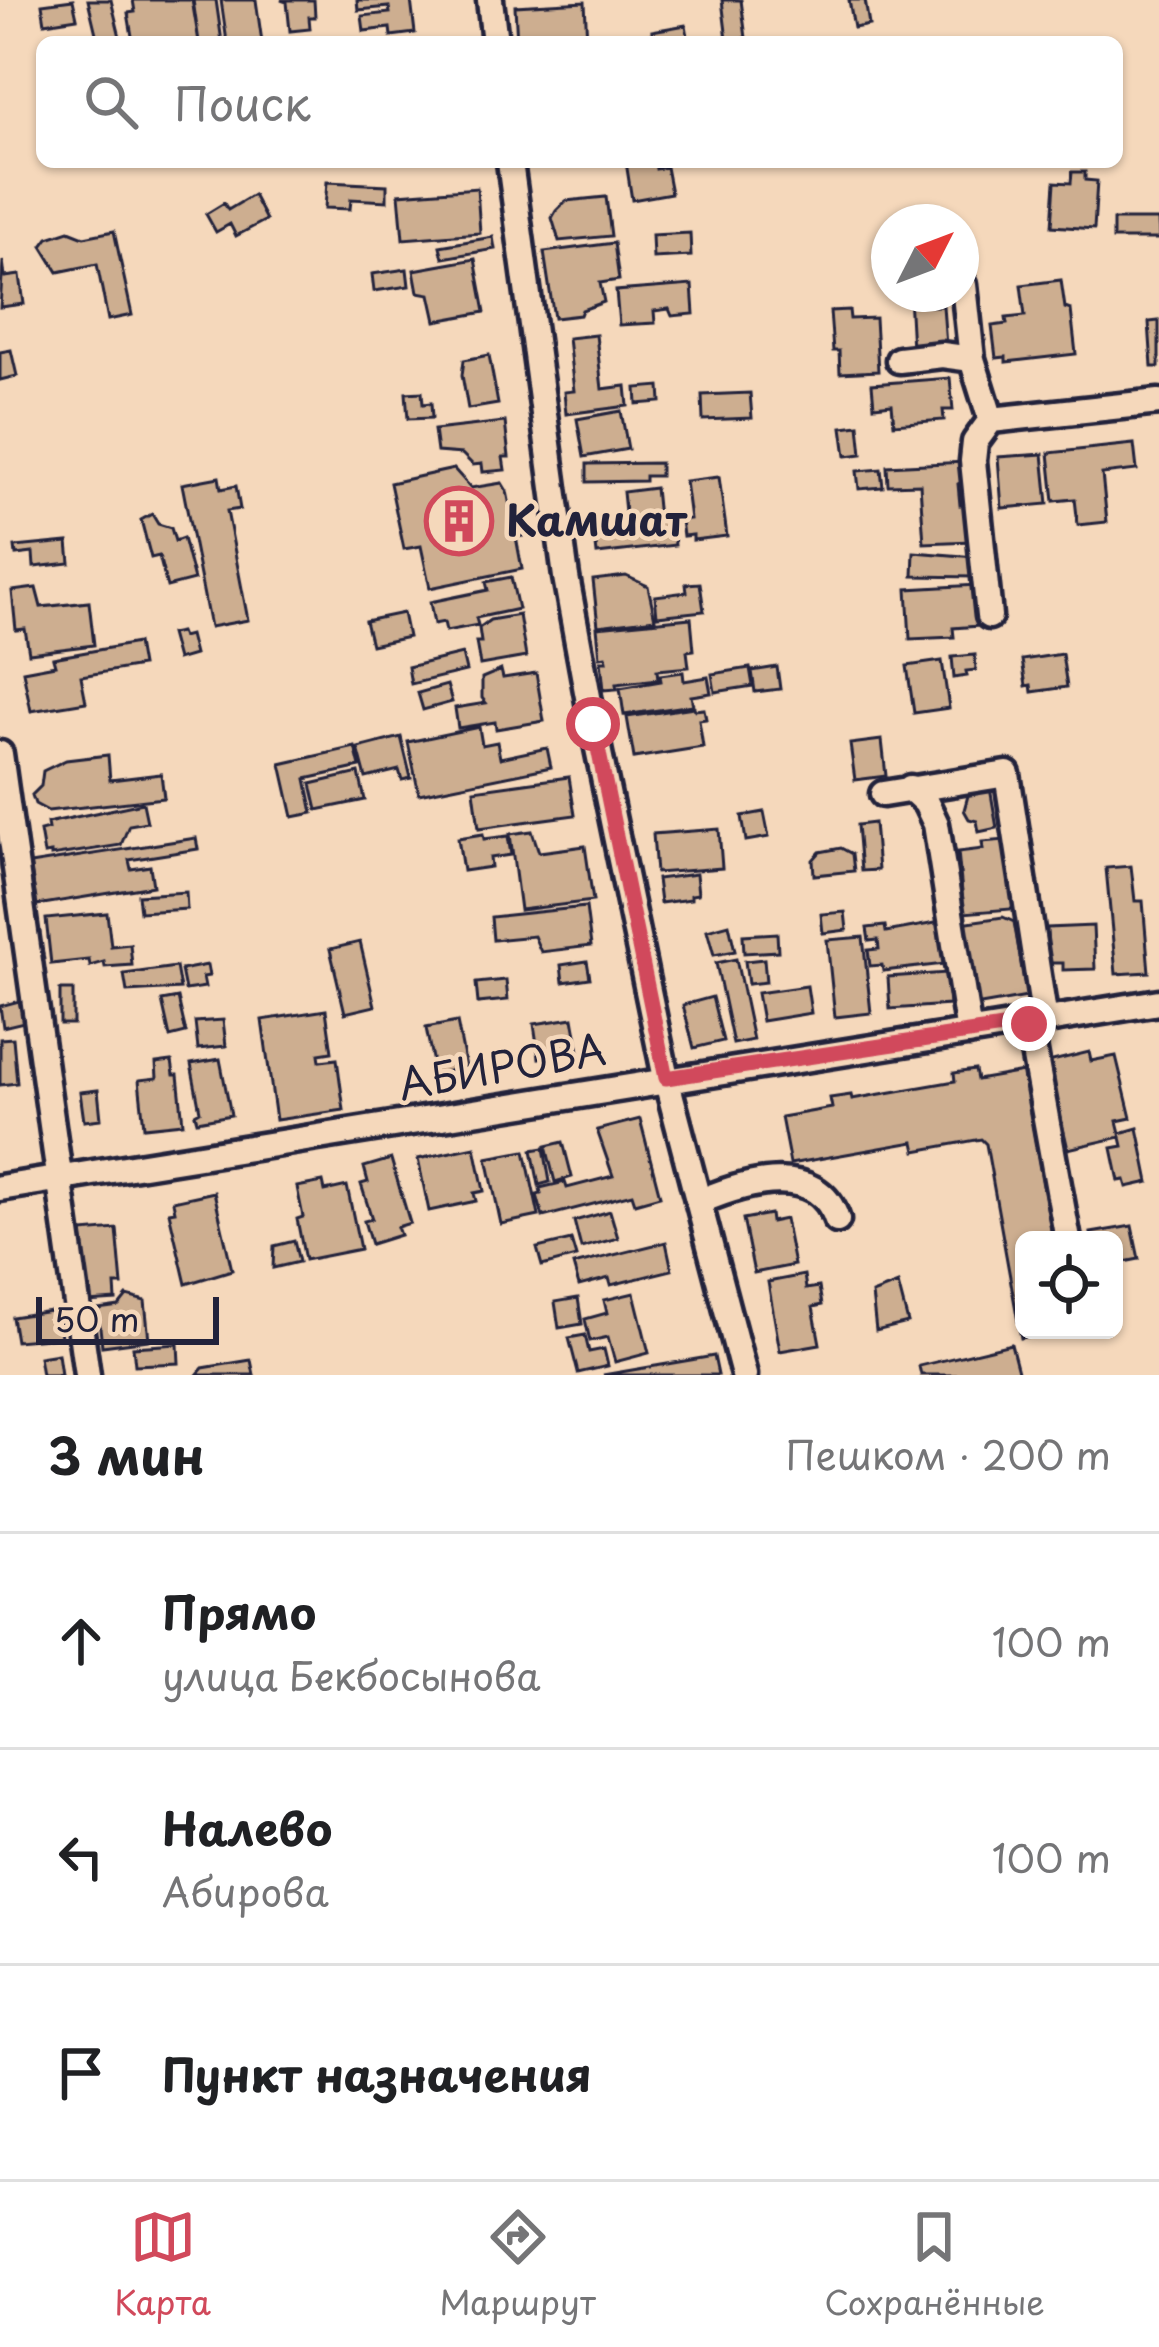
<!DOCTYPE html>
<html lang="ru">
<meta charset="utf-8">
<style>
:root{--surface:#fff;--page:#f6f6f6;--text:#202124;--muted:#757577;--line:#e0e0e0;--accent:#d1495b}
body{margin:0;font-family:"Playpen Sans",sans-serif;background:var(--page);color:var(--text)}
.controls{position:absolute;right:36px;bottom:36px;display:grid;overflow:hidden;border-radius:18px;box-shadow:0 3px 9px #0004}
.controls button{width:108px;height:108px;display:grid;place-items:center;padding:0;border:0;border-bottom:3px solid var(--line);background:var(--surface);color:var(--text);font:60px sans-serif}
.compass{position:absolute;left:871px;top:204px;width:108px;height:108px;border-radius:50%;background:var(--surface);box-shadow:0 3px 9px #0004;rotate:48deg}
.scale{position:absolute;left:36px;bottom:30px;width:183px;box-sizing:border-box;padding-left:12px;border:6px solid #22223b;border-top:0;font-size:33px;line-height:42px;white-space:nowrap;color:#22223b;-webkit-text-stroke:9px #f5d8bb;paint-order:stroke}
.stop{position:absolute;width:36px;height:36px;margin:-27px;border:9px solid #d1495b;border-radius:50%;background:#fff}
.stop.end{background:#d1495b;border-color:#fff;box-shadow:0 3px 12px #0008}
.list{margin:0;padding:0;list-style:none}
h2{display:flex;justify-content:space-between;align-items:center;height:156px;margin:0;padding:0 48px;font-size:51px}
h2 small{font-size:39px;font-weight:400;color:var(--muted)}
.list li{display:grid;grid-template-columns:78px 1fr auto;gap:36px;align-items:center;box-sizing:border-box;height:216px;padding:0 48px;border-top:3px solid var(--line)}
.list b{display:block;font-size:45px;white-space:nowrap}
.list p{margin:0;font-size:39px;white-space:nowrap;color:var(--muted)}
.list em{font-size:39px;font-style:normal;color:var(--muted)}
.icon{flex:none;width:66px;height:66px;fill:none;stroke:currentColor;stroke-width:2;stroke-linecap:round;stroke-linejoin:round}
.map{position:relative;flex:none;width:1159px;height:1375px;overflow:hidden}
.search{position:absolute;background:var(--surface);box-shadow:0 3px 9px #0004;left:36px;right:36px;top:36px;height:132px;display:flex;align-items:center;gap:30px;box-sizing:border-box;padding:0 42px;border-radius:18px;color:var(--muted);font-size:45px}
.sheet{height:804px;background:var(--surface)}
nav{display:flex;justify-content:space-around;align-items:center;box-sizing:border-box;height:168px;border-top:3px solid var(--line);background:var(--surface);font-size:33px;color:var(--muted)}
nav a{display:grid;justify-items:center;gap:6px}
nav .on{color:var(--accent)}
.map>svg:first-child{display:block}
.building{fill:#cdae90;stroke:#22223b;stroke-width:3}
.lines{fill:none;stroke-linecap:round;stroke-linejoin:round}
.minor-casing{stroke:#22223b;stroke-width:33}
.minor{stroke:#f5d8bb;stroke-width:24}
.route{stroke:#d1495b;stroke-width:15}
.labels{text-anchor:middle;stroke-width:9;stroke-linejoin:round;paint-order:stroke}
.poi-label{font-size:42px;font-weight:bold;fill:#22223b;stroke:#f5d8bb;text-anchor:start}
.street-label{font-size:42px;fill:#22223b;stroke:#f5d8bb}
</style>
<div class="map">
<svg width="1159" height="1375" viewBox="0 0 1159 1375">
<rect width="100%" height="100%" fill="#f5d8bb"/>
<filter id="ink" filterUnits="userSpaceOnUse"><feTurbulence type="fractalNoise" baseFrequency=".00833" numOctaves="2"/><feDisplacementMap in="SourceGraphic" scale="24" xChannelSelector="R" yChannelSelector="G"/><feConvolveMatrix kernelMatrix="1 2 1 2 8 2 1 2 1" color-interpolation-filters="sRGB"/></filter>
<g filter="url(#ink)">
<path class="building" d="M73,0L77,18L45,23L42,4Z
M88,0H111L121,41L98,42Z
M133,0H192L199,42H133L128,13L135,12Z
M193,0H216L222,42H199Z
M221,0H256L262,42H227Z
M281,0H314L315,17H309L310,29L290,31L287,2Z
M357,0H411L415,33L391,36L390,28L364,31L362,16L390,13L389,7L358,10Z
M722,0H741L746,38L727,40Z
M849,0H865L869,25L854,28Z
M585,2L587,42H517L515,6Z
M686,25L689,42H654L652,31Z
M626,162H655L656,169L666,167L671,193L632,200Z
M1072,172H1085V180L1097,181L1094,229L1052,226L1055,182L1071,183Z
M327,182L387,185V201L351,199L350,209L325,208Z
M477,188L480,233L403,239L399,194Z
M253,195L266,220L236,236L230,224L216,232L206,214L224,203L228,210Z
M606,197L611,236L559,241L552,218L556,211L566,201Z
M1113,220H1158L1159,239H1113Z
M69,231L84,237L114,231L132,315L108,320L97,264L58,272L42,246L48,238Z
M690,233L691,256L653,258L652,235Z
M493,237L495,249L443,258L440,246Z
M614,243L619,280L600,283L604,302L582,310L580,315L554,318L544,252Z
M475,259L485,312L436,321L430,294L418,292L414,270Z
M3,261L5,277L20,275L24,304L0,307Z
M407,269L409,286L374,291L372,274Z
M1061,280L1065,308L1071,310L1076,354L1006,362V357L996,358L992,326L1007,324L1006,318L1025,316L1021,285Z
M692,285L694,314L672,316L669,309L654,311L655,323L619,325L616,291Z
M928,294L929,306H943L946,346L912,349L909,295Z
M849,310L850,319L875,318L878,371L840,373L839,351H833L830,311Z
M1159,321V367H1152L1149,322Z
M596,335L602,389L626,386L628,406L566,414L564,392L574,391L568,338Z
M11,350L17,376L0,380V352Z
M489,355L498,404L468,409L462,375L464,360Z
M950,378L953,410H943L944,420L894,424L892,404L874,406L872,384Z
M660,386L661,402L637,404L636,388Z
M422,392L423,404L431,403L432,418L408,419L406,393Z
M750,393L752,418L703,420L702,395Z
M621,411L628,449L584,457L577,419Z
M505,422L509,457H503L505,470L483,472L482,464L473,465L462,454L437,452L434,430Z
M859,425L862,454L846,456L842,427Z
M1134,444L1137,470L1102,474L1107,522L1078,525L1075,499L1054,501L1049,453Z
M1043,454L1048,504L1002,508L998,457Z
M965,462L966,480L958,484L960,505L970,504L972,541L924,543L920,484L888,485L887,466Z
M660,463V476H645V481L587,482V464Z
M454,469L471,488L502,483L507,491L510,506L516,504L523,536L516,537L522,569L430,588L421,546L404,549L390,483Z
M881,469L883,487L859,489L857,471Z
M219,477L221,489L236,486L240,509L227,511L248,620L210,627L182,484Z
M719,477L727,536L693,540V535L683,536L681,520L690,519L685,481Z
M655,488L658,518L672,516L675,545L597,554L595,537L612,535L610,524L626,522L623,492Z
M152,514L158,524L171,528L175,541L183,538L194,580L167,587L159,556L151,558L141,520Z
M68,542L70,563L34,567L33,553L16,555L15,547Z
M914,552L975,557V577L913,576Z
M626,576L648,586L655,619L598,626L593,580Z
M511,577L518,609L476,618L478,625L446,631L444,622L434,624L430,602L488,590L486,582Z
M700,583L704,611L657,616L655,596L687,592L686,584Z
M977,585L979,626L953,628L954,637L910,639L907,589Z
M36,588L41,607L89,602L94,645L29,653L25,629L16,630L12,591Z
M403,613L408,637L371,645L365,621Z
M519,615L526,657L480,665L476,642H481L479,628L490,620Z
M691,618L694,650L687,651L689,667L657,670L658,679L616,684L617,689L604,690L601,661H607L606,656L600,657L597,627Z
M180,632L182,637L189,635L194,655L177,660L170,634Z
M137,643L141,666L81,676L86,702L31,711L23,671L55,665L53,658Z
M462,654L466,671L411,684L408,667Z
M1062,654L1067,687L1032,692L1031,685L1026,686L1022,660Z
M975,655L976,670L966,671L967,676L954,678L952,657Z
M942,661L949,708L914,713L907,666Z
M777,667L780,689L755,692L752,671Z
M750,668L753,686L715,692L712,674Z
M501,670L503,678L536,673L544,721L496,729L495,722L458,728L455,708L486,703L482,698V678Z
M683,672L684,681L708,677L711,693L691,696L693,705L624,715L620,688L661,681L660,675Z
M447,685L452,702L423,710L418,693Z
M694,707L695,710L704,709L706,719L699,720L703,747L634,758L627,717Z
M479,727L482,745L497,742L500,758L547,748L551,767L419,794L408,742Z
M401,737L411,778L402,780L399,770L366,778L358,748Z
M882,740L886,776L855,780L850,744Z
M355,747L360,767L306,779L313,813L293,817L281,764Z
M108,755L110,780L161,774L164,798L48,811L35,804L32,795L41,786L43,771L66,760Z
M359,773L365,800L317,810L311,784Z
M569,777L575,815L479,828L474,790Z
M990,788L997,828L979,832L977,821L969,819L964,810L969,792Z
M143,803L147,822L129,825L121,845L51,856V853L44,854L40,831L48,829L47,823Z
M764,812L769,837L746,841L742,816Z
M874,823L878,870L861,871L857,825Z
M719,829L722,868L656,873L653,834Z
M532,831L539,852L585,846L593,901L520,910L510,834Z
M483,834L484,839L508,836L511,855L490,858L491,867L463,871L458,838Z
M196,838L198,849L129,860L131,869L150,866L153,886L37,905L30,864Z
M1017,839L1023,908L964,913L958,852L983,849L982,842Z
M841,848L852,854L854,871L814,875L813,860L820,852Z
M1131,866L1135,901H1143L1149,972L1116,974L1106,868Z
M696,874L698,894L691,895V899L660,903L657,879Z
M186,892L187,909L140,912L138,895Z
M586,907L591,946L541,952L534,936L493,940L491,917Z
M845,912L847,930L823,933L821,914Z
M107,913L111,946L130,944L132,965L105,967L104,962L90,966L89,960L51,964L46,919Z
M1003,917L1014,922L1027,997L975,1006L961,923Z
M941,922L945,964L883,971L882,965L870,966L868,950L879,949L878,940L869,941L867,928L885,926L886,932Z
M729,924L735,951L714,955L707,930Z
M1093,926L1095,969L1063,970V963H1048L1047,928Z
M777,933L778,951L744,953L743,935Z
M863,937L871,1013L835,1017L827,940Z
M360,942L375,1006L345,1013L330,949Z
M736,959L753,1040L733,1044L716,963Z
M764,959L766,982L748,984L745,961Z
M587,961L590,978L563,982L561,965Z
M207,965L209,976L203,977L205,987L185,990L181,970Z
M176,967L180,989L127,992L124,974Z
M947,973L949,1005L890,1009L888,977Z
M506,980L508,1000L478,1003L476,983Z
M807,986L811,1013L762,1021L757,993Z
M60,990H73V1024H60Z
M712,997L723,1041L694,1048L683,1005Z
M178,998L186,1033L170,1037L162,1001Z
M19,1001L24,1022L3,1027L0,1006Z
M326,1010L332,1052L319,1054L320,1061L337,1059L344,1110L276,1120L262,1020Z
M573,1018L579,1052L539,1058L534,1024Z
M223,1020L226,1046L198,1049L195,1022Z
M457,1022L466,1067L435,1074L426,1028Z
M13,1038L17,1083L0,1085V1039Z
M1089,1052L1091,1061L1116,1056L1131,1118L1117,1121L1121,1137L1068,1149L1048,1062Z
M220,1059L231,1115L197,1121L195,1114L200,1111L191,1064Z
M172,1061L174,1075H178L183,1123L144,1127L139,1080L157,1078L156,1063Z
M975,1070L977,1080L1023,1072L1053,1240H1024V1330H1067L1021,1338L986,1144L981,1139L916,1151L914,1142L790,1164L781,1117L832,1108L830,1098L851,1095L852,1099L955,1081L954,1073Z
M98,1090L101,1119L84,1121L80,1092Z
M640,1119L660,1196L635,1203L632,1194L543,1217L537,1195L541,1194L540,1188L565,1182L567,1188L613,1176L597,1130Z
M1138,1128L1149,1182L1127,1187L1125,1180L1119,1181L1112,1148L1123,1146L1120,1133Z
M563,1142L572,1177L555,1182L546,1146Z
M475,1147L484,1191L474,1193L476,1201L429,1211L418,1159Z
M544,1148L550,1182L539,1185L532,1150Z
M525,1151L539,1216L501,1224L487,1158Z
M391,1159L410,1223L397,1227L400,1235L371,1244L364,1221L372,1219L361,1184L368,1182L364,1167Z
M323,1182L325,1191L347,1186L360,1249L305,1260L297,1219L303,1217L297,1187Z
M214,1192L232,1270L186,1284L169,1212L175,1211L173,1201Z
M610,1211L618,1238L581,1248L574,1221Z
M770,1214L771,1222L785,1219L794,1265L754,1273L743,1219Z
M1132,1226L1139,1259L1114,1264V1240H1092L1091,1233Z
M117,1229L122,1285H115L116,1300L88,1302L82,1232Z
M571,1240L576,1257L542,1266L537,1248Z
M294,1241L299,1262L273,1268L274,1246Z
M666,1242L672,1270L611,1285L609,1278L579,1286L573,1265Z
M804,1275L806,1289L819,1287L822,1305L813,1307L820,1344L780,1351L768,1282Z
M898,1284L908,1323L876,1331L872,1294Z
M634,1293L649,1353L615,1362L608,1337L590,1341L585,1319L607,1313L604,1300Z
M127,1296L145,1301L149,1340L102,1346L98,1309L119,1306Z
M578,1298L582,1324L559,1328L555,1302Z
M57,1310L61,1337L16,1341L12,1317Z
M585,1335L589,1352L604,1349L608,1366L578,1373L569,1338Z
M178,1344L179,1363L135,1365L133,1347Z
M1011,1344L1019,1375H921L919,1366Z
M58,1354L61,1375H42L39,1357Z
M714,1356L718,1375H603Z
M251,1360L254,1375H197L203,1368Z"/>
<g class="lines">
<defs>
<path id="minor" d="M490,0L495,42
M510,162L566,577L593,724L666,1078L744,1375
M964,285L972,359L991,420
M899,360L942,355L972,359
M989,616L973,461L975,442L991,420L1159,402
M0,754L87,1375
M910,788L926,803L936,824L969,1033
M883,794L1007,774L1045,1021
M1029,1024L1068,1240
M0,1188L1159,1002
M701,1201C743,1183 818,1160 837,1220"/>
</defs>
<use href="#minor" class="minor-casing"/>
<use href="#minor" class="minor"/>
</g>
</g>
<g class="lines" filter="url(#ink)">
<path class="route" d="M593,724L666,1078L1029,1024"/>
</g>
<defs>
<symbol id="building-ring" viewBox="-11 -11 22 22"><circle r="9.5" fill="#f5d8bb" stroke="#d1495b" stroke-width="1.5"/><path d="M-4-6H4V6H1V3H-1V6H-4ZM-2.5-4.3h1.7v1.8h-1.7ZM.8-4.3h1.7v1.8H.8ZM-2.5-1h1.7V.8h-1.7ZM.8-1h1.7V.8H.8Z" fill="#d1495b"/></symbol>
</defs>
<g fill-rule="evenodd">
<use href="#building-ring" x="421" y="483" width="76" height="76"/>
</g>
<g class="labels">
<g class="poi-label">
<text x="506" y="536">Камшат</text>
</g>
<g class="street-label">
<text transform="translate(502 1067) rotate(-10)" y="15">АБИРОВА</text>
</g>
</g>
</svg>
<div class="controls">
<button><svg class="icon" aria-label="locate" viewBox="0 0 24 24"><circle cx="12" cy="12" r="6"/><path d="M12 2v4M12 18v4M2 12h4M18 12h4"/></svg></button>
</div>
<svg class="compass" viewBox="-18 -18 36 36"><path d="M0-13l5 13h-10z" fill="#e53935"/><path d="M0 13l5-13h-10z" fill="#757577"/></svg>
<div class="scale">50 m</div>
<div class="stop" style="left:593px;top:724px"></div>
<div class="stop end" style="left:1029px;top:1024px"></div>
<div class="search"><svg class="icon" aria-label="search" viewBox="0 0 24 24"><circle cx="10" cy="10" r="6"/><path d="M15 15l6 6"/></svg>Поиск</div>
</div>
<section class="sheet">
<h2>3 мин<small>Пешком · 200 m</small></h2>
<ul class="list">
<li><svg class="icon" aria-label="ahead" viewBox="0 0 24 24"><path d="M12 20V5M6 11l6-6 6 6"/></svg><div><b>Прямо</b><p>улица Бекбосынова</p></div><em>100 m</em></li>
<li><svg class="icon" aria-label="left" viewBox="0 0 24 24"><path d="M17 20v-9H6M10 6l-5 5 5 5"/></svg><div><b>Налево</b><p>Абирова</p></div><em>100 m</em></li>
<li><svg class="icon" aria-label="arrive" viewBox="0 0 24 24"><path d="M6 21V4h12l-3 4 3 4H6"/></svg><div><b>Пункт назначения</b></div></li>
</ul>
</section>
<nav>
<a class="on"><svg class="icon" aria-label="map" viewBox="0 0 24 24"><path d="M3 6l6-2 6 2 6-2v14l-6 2-6-2-6 2zM9 4v14M15 6v14"/></svg>Карта</a>
<a><svg class="icon" aria-label="directions" viewBox="0 0 24 24"><path d="M12 3l9 9-9 9-9-9zM9 14v-3h6M13 9l2 2-2 2"/></svg>Маршрут</a>
<a><svg class="icon" aria-label="saved" viewBox="0 0 24 24"><path d="M7 4h10v16l-5-4-5 4z"/></svg>Сохранённые</a>
</nav>
